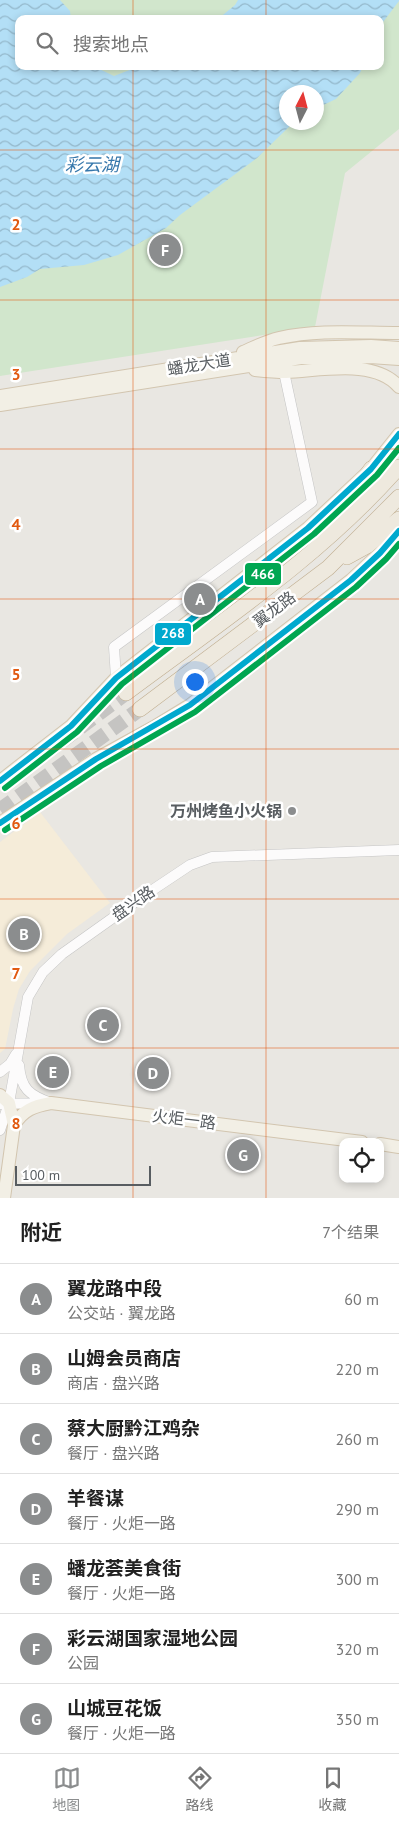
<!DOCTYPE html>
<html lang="zh">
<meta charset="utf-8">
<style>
:root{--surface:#fff;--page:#f6f6f6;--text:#222;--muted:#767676;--line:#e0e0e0;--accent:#8b8d8e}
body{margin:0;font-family:"PT Sans","Noto Sans SC",sans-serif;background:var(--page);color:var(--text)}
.controls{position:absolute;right:15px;bottom:15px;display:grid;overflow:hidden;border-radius:10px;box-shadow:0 2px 8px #0003}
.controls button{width:45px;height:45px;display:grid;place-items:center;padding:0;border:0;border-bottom:1px solid var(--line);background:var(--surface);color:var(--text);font:25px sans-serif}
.compass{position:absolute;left:279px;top:85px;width:45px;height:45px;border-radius:50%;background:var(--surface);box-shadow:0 2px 8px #0003;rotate:6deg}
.scale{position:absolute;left:15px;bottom:12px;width:136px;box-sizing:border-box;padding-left:5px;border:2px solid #585d61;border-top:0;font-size:14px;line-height:18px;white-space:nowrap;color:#585d61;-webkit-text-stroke:4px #fff;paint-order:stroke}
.you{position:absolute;left:194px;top:681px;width:18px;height:18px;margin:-12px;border:4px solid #fff;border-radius:50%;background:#1a73e8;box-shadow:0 0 0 8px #1a73e833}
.badge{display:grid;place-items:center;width:32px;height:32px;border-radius:50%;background:var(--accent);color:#fff;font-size:16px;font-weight:700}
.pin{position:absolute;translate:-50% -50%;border:2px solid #fff;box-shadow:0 1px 5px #0006}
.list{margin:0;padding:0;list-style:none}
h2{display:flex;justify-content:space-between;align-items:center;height:65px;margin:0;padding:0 20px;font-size:21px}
h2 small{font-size:16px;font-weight:400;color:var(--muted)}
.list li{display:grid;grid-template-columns:32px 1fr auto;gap:15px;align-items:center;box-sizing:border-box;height:70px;padding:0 20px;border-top:1px solid var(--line)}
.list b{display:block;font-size:19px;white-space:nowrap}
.list p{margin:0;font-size:16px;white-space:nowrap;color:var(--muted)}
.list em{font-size:16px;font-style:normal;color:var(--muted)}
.icon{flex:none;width:28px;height:28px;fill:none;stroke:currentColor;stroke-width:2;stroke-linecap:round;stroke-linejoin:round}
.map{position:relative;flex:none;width:399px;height:1198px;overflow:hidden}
.search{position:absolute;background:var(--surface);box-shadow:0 2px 8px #0003;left:15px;right:15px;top:15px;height:55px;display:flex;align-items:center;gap:12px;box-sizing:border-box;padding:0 18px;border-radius:10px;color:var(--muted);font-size:19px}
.sheet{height:555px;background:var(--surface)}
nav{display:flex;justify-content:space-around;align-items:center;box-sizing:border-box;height:70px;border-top:1px solid var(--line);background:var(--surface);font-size:14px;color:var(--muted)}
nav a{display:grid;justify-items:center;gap:2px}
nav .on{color:var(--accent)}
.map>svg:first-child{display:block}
.commercial{fill:#f5ecd9}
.green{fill:#d1e6cc;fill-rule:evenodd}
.water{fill:url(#water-waves)}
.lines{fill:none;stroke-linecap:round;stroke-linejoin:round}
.highway-tunnel{stroke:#c5c4c2;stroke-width:15;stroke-dasharray:15 8;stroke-linecap:butt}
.minor-casing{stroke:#c5c5c5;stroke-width:11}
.major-casing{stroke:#d2c5af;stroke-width:14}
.highway-casing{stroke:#c0ae90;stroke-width:16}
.minor{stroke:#fcfbfb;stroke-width:10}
.major{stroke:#f2efe5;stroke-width:12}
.highway{stroke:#eee9de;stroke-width:15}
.bus-1-casing{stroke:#fff;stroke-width:10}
.bus-2-casing{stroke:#fff;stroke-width:10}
.bus-1{stroke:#00a9ce;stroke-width:6}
.bus-2{stroke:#00a651;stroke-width:6}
.grid{fill:none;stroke:#e15910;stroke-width:1;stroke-opacity:0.55}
.poi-dot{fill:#8b8d8e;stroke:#fff;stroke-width:2}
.labels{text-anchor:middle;stroke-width:5;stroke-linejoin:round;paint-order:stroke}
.street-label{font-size:16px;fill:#585d61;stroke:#fff}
.poi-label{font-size:16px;font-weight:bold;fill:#585d61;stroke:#fff;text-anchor:end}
.water-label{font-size:18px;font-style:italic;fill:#3677ab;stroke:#fff}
.grid-label{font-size:16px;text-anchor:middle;font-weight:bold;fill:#e15910;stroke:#fff;stroke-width:5;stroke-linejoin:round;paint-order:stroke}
.line-badge{stroke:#fff;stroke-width:2}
.badge-label{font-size:14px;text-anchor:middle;font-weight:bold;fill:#fff}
</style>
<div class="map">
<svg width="399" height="1198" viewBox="0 0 399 1198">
<defs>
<pattern id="water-waves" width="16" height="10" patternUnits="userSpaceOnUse" patternTransform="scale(1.25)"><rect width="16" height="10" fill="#b3dff6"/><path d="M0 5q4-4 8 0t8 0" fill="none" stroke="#94b8cb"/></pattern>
</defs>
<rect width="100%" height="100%" fill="#e9e7e2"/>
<path class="commercial" d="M40,812L110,903L67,934L30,971L19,989L13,1009L5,1049L0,1053V842Z"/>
<path class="green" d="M0,0H399V129L345,173L315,327L0,376ZM19,19H380V66H19ZM286,92H316V122H286Z"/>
<path class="water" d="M0,0H60L70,11L71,19H19V66H93L114,76L140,66H363L360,73L336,99L317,108L316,92H286V122L293,123L257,158L180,215L166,228L118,255L84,265L40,269L27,277L0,287Z
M238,0H399V1L380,26V19H218L235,5Z"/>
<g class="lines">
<path class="highway-tunnel" d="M43,755L126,693
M0,810L140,709"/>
<defs>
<path id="minor" d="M116,678L114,647L312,502L284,372
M19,1065C21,1089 29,1095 51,1103
M0,1072L10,1064L16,1054
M0,1104L42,1103
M0,1130L9,1103L28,997L43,972L62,954L145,895L190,865L212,857L399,850"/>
<path id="major" d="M243,352C255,347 266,341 279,338C318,329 359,333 399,333
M255,370C265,371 276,372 286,372C320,371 375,358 399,387
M0,396L300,348L371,346L399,348
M0,405L301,358L370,357L399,359
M0,781L71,726L116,678L308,528L371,469L399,434
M0,823L96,759L154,727L190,705L351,580L380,553L399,531
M0,1095L9,1103L14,1125L4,1198
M14,1125C23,1110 34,1106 51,1103L362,1142
M380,1144L399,1147"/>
<path id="highway" d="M330,527L371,469
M347,557L367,546L399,519
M126,693C221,622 321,556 399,467
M140,709L328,568L399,497"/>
</defs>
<use href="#minor" class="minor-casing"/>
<use href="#major" class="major-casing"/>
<use href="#highway" class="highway-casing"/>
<use href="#minor" class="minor"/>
<use href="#major" class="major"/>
<use href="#highway" class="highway"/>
<defs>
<path id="bus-1" d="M0,781L71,726L116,678L308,528L371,469L399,434
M0,823L96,759L190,705L351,580L380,553L399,531"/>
<path id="bus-2" d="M5,788L77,732L122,684L314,534L377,475L399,448
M5,830L101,766L195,712L356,587L386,559L399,544"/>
</defs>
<use href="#bus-1" class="bus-1-casing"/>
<use href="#bus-2" class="bus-2-casing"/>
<use href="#bus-1" class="bus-1"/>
<use href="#bus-2" class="bus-2"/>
</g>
<path class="grid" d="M133,0V19M266,0V19M133,66V1198M266,66V1198M0,150H399M0,300H399M0,449H399M0,599H399M0,749H399M0,899H399M0,1048H399"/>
<circle class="poi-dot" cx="292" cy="811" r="5"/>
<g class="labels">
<g class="street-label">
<text transform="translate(199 364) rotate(-9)" y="6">蟠龙大道</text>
<text transform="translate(274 609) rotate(-37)" y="6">翼龙路</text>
<text transform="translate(133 903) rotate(-35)" y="6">盘兴路</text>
<text transform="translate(184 1119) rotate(7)" y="6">火炬一路</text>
</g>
<g class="poi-label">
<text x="282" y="817">万州烤鱼小火锅</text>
</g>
<g class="water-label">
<text x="92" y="171">彩云湖</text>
</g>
</g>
<g class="grid-label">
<text x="16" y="230">2</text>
<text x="16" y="380">3</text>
<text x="16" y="530">4</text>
<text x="16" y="680">5</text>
<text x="16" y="829">6</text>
<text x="16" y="979">7</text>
<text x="16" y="1129">8</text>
</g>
<g class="line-badge">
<rect x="244" y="562" width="38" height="24" rx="5" fill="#00a651"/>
<rect x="154" y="622" width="38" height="24" rx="5" fill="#00a9ce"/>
</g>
<g class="badge-label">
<text x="263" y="579">466</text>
<text x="173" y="638">268</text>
</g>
</svg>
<div class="controls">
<button><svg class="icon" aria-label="locate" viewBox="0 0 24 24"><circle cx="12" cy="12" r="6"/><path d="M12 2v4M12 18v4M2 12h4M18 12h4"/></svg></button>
</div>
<svg class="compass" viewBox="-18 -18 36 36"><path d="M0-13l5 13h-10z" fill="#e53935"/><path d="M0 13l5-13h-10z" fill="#767676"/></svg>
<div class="scale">100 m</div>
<div class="you"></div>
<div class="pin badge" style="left:200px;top:599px">A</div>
<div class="pin badge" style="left:24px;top:934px">B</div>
<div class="pin badge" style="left:103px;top:1025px">C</div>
<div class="pin badge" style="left:153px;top:1073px">D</div>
<div class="pin badge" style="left:53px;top:1072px">E</div>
<div class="pin badge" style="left:165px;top:250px">F</div>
<div class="pin badge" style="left:243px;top:1155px">G</div>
<div class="search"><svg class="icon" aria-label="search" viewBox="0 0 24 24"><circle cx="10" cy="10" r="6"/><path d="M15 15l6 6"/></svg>搜索地点</div>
</div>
<section class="sheet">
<h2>附近<small>7个结果</small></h2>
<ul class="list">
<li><span class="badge">A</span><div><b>翼龙路中段</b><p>公交站 · 翼龙路</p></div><em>60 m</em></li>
<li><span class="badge">B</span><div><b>山姆会员商店</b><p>商店 · 盘兴路</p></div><em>220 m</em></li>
<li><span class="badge">C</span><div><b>蔡大厨黔江鸡杂</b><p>餐厅 · 盘兴路</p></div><em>260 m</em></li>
<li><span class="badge">D</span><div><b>羊餐谋</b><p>餐厅 · 火炬一路</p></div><em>290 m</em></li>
<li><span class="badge">E</span><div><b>蟠龙荟美食街</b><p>餐厅 · 火炬一路</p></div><em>300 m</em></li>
<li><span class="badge">F</span><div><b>彩云湖国家湿地公园</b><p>公园</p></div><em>320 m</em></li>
<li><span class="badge">G</span><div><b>山城豆花饭</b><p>餐厅 · 火炬一路</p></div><em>350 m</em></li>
</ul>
</section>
<nav>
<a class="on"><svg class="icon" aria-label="map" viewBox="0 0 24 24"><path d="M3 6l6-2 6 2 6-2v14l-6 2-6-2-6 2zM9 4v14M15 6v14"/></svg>地图</a>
<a><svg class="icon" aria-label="directions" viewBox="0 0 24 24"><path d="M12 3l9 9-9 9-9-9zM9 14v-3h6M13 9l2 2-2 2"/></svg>路线</a>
<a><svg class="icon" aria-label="saved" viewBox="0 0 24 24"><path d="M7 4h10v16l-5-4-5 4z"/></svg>收藏</a>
</nav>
